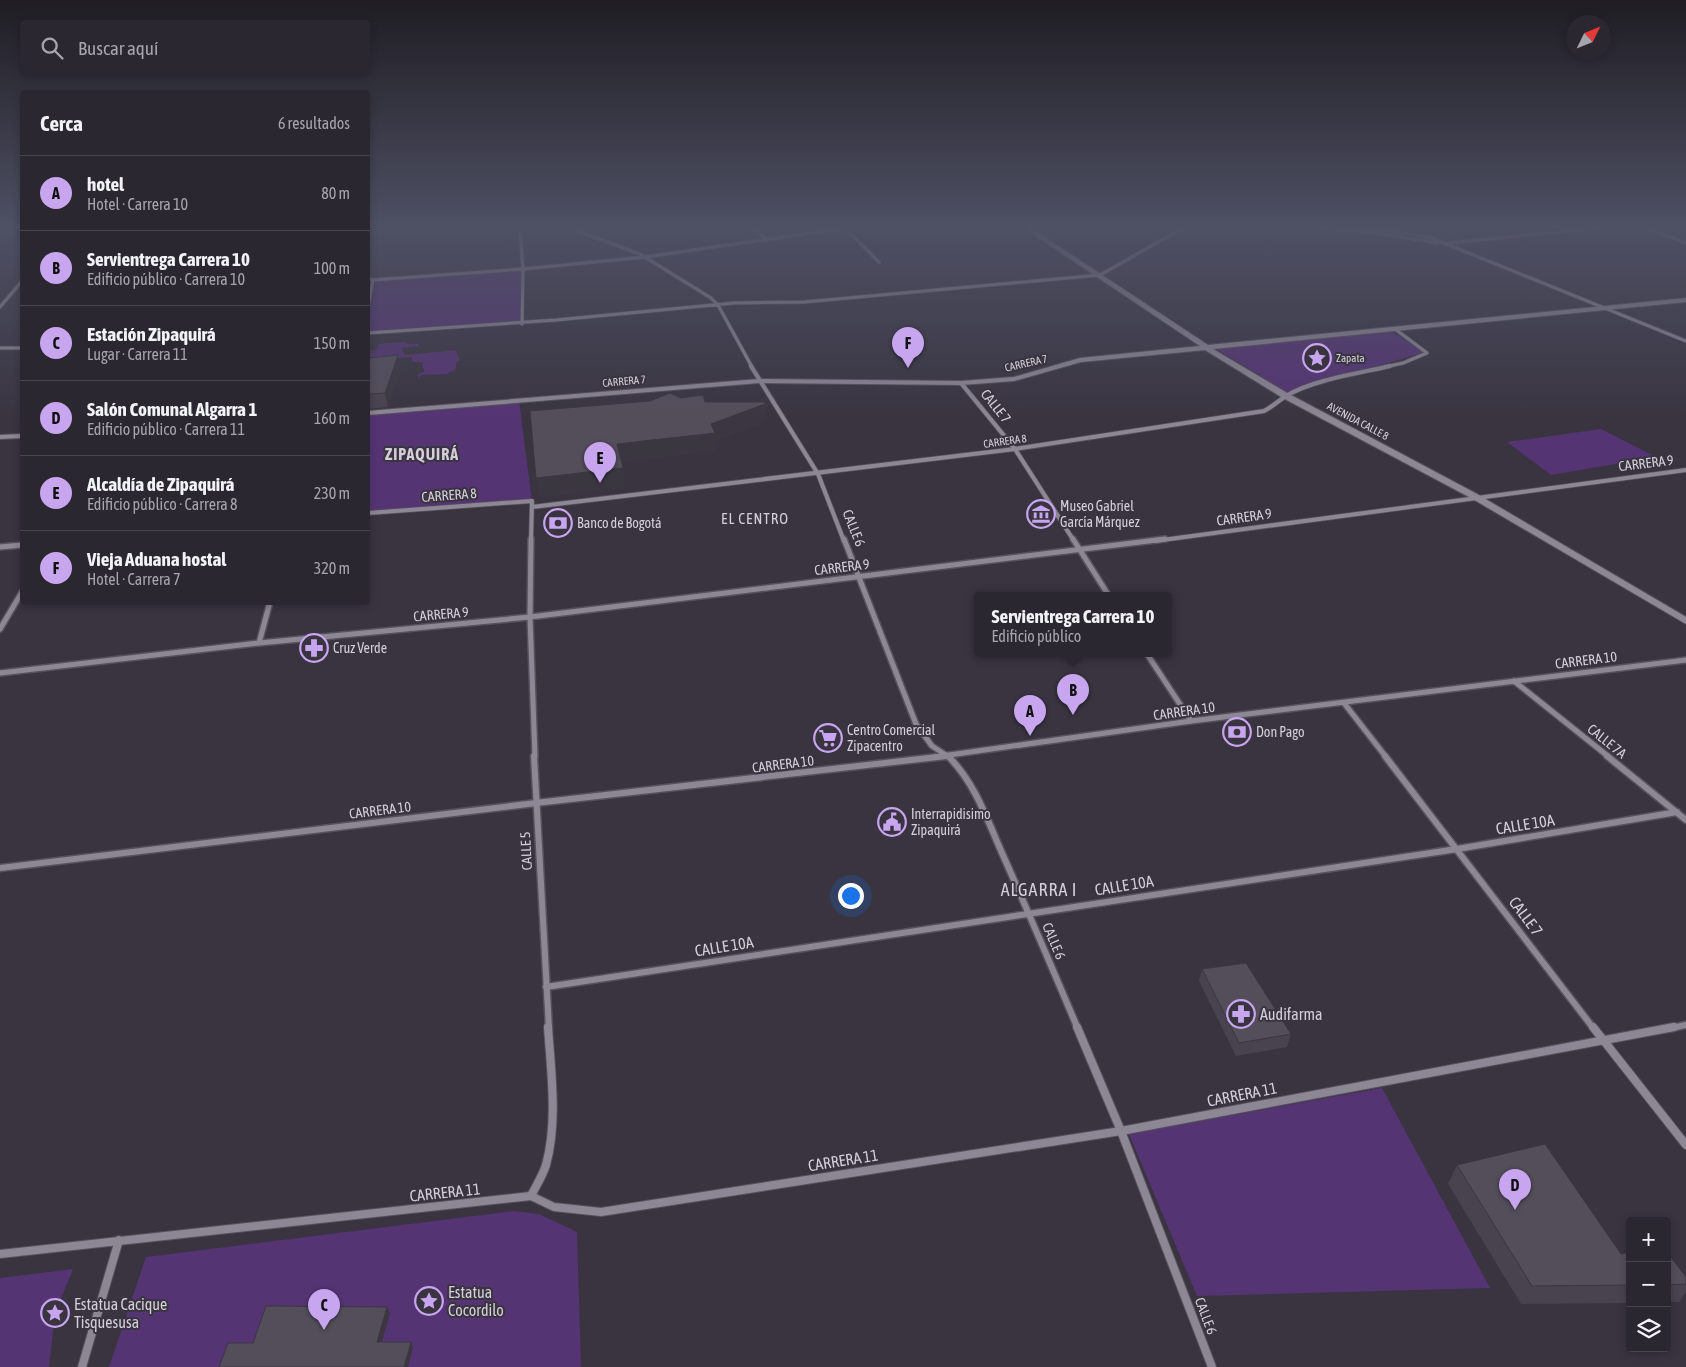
<!DOCTYPE html>
<html lang="es">
<meta charset="utf-8">
<style>
:root{--surface:#2b2730;--page:#37333c;--text:#f1f3f6;--muted:#a6a5ab;--line:#47444c;--accent:#c8a6ef}
body{margin:0;font-family:"Asap Condensed",sans-serif;background:var(--page);color:var(--text)}
.controls{position:absolute;right:15px;bottom:15px;display:grid;overflow:hidden;border-radius:5px;box-shadow:0 2px 8px #0003}
.controls button{width:45px;height:45px;display:grid;place-items:center;padding:0;border:0;border-bottom:1px solid var(--line);background:var(--surface);color:var(--text);font:25px sans-serif}
.compass{position:absolute;left:1566px;top:15px;width:45px;height:45px;border-radius:50%;background:var(--surface);box-shadow:0 2px 8px #0003;rotate:47deg}
.you{position:absolute;left:850px;top:895px;width:18px;height:18px;margin:-12px;border:4px solid #fff;border-radius:50%;background:#1a73e8;box-shadow:0 0 0 8px #1a73e833}
.badge{display:grid;place-items:center;width:32px;height:32px;border-radius:50%;background:var(--accent);color:#111;font-size:16px;font-weight:700}
.pin{position:absolute;translate:-50% -41px;filter:drop-shadow(0 1px 2px #0008)}
.pin::after{content:'';position:absolute;top:26px;width:18px;height:15px;background:inherit;clip-path:polygon(0 0,100% 0,50% 100%)}
.popup{position:absolute;left:974px;top:592px;width:198px;height:65px;box-sizing:border-box;display:grid;place-content:center;border-radius:5px;background:var(--surface);filter:drop-shadow(0 1px 4px #0005);font-size:16px;white-space:nowrap;color:var(--muted)}
.popup b{font-size:19px;color:var(--text)}
.popup::after{content:'';position:absolute;left:50%;top:100%;margin-left:-10px;border:10px solid transparent;border-top-color:var(--surface)}
.list{margin:0;padding:0;list-style:none}
h2{display:flex;justify-content:space-between;align-items:center;height:65px;margin:0;padding:0 20px;font-size:21px}
h2 small{font-size:16px;font-weight:400;color:var(--muted)}
.list li{display:grid;grid-template-columns:32px 1fr auto;gap:15px;align-items:center;box-sizing:border-box;height:75px;padding:0 20px;border-top:1px solid var(--line)}
.list b{display:block;font-size:19px;white-space:nowrap}
.list p{margin:0;font-size:16px;white-space:nowrap;color:var(--muted)}
.list em{font-size:16px;font-style:normal;color:var(--muted)}
.icon{flex:none;width:28px;height:28px;fill:none;stroke:currentColor;stroke-width:2;stroke-linecap:round;stroke-linejoin:round}
.map{position:relative;flex:none;width:1686px;height:1367px;overflow:hidden}
.search{position:absolute;background:var(--surface);box-shadow:0 2px 8px #0003;left:20px;top:20px;width:350px;height:55px;display:flex;align-items:center;gap:12px;box-sizing:border-box;padding:0 18px;border-radius:5px;color:var(--muted);font-size:19px}
.panel{position:absolute;background:var(--surface);box-shadow:0 2px 8px #0003;left:20px;top:90px;width:350px;height:515px;border-radius:5px}
.map>svg:first-child{display:block}
.green{fill:#553474}
.lines{fill:none;stroke-linecap:round;stroke-linejoin:round}
.street-far4-casing{stroke:#56515b;stroke-width:4.5}
.street-far3-casing{stroke:#56515b;stroke-width:5.5}
.street-far2-casing{stroke:#56515b;stroke-width:8}
.street-far1-casing{stroke:#56515b;stroke-width:9}
.street-casing{stroke:#56515b;stroke-width:10}
.secondary-casing{stroke:#56515b;stroke-width:2}
.street-far4{stroke:#8d8795;stroke-width:3}
.street-far3{stroke:#8d8795;stroke-width:4}
.street-far2{stroke:#8d8795;stroke-width:5}
.street-far1{stroke:#8d8795;stroke-width:6}
.street{stroke:#8d8795;stroke-width:8}
.secondary{fill:#8d8795;fill-rule:evenodd}
.wall{fill:#48434e}
.shaded-wall{fill:#3b3740}
.building{fill:#544e5b;stroke:#3b3740}
.labels{text-anchor:middle;stroke-width:4;stroke-linejoin:round;paint-order:stroke}
.far-poi-label{font-size:11px;fill:#d3cfd7;stroke:#393440;text-anchor:start}
.far-street-label{font-size:11px;fill:#d3cfd7;stroke:#393440}
.street-label{font-size:14px;fill:#d3cfd7;stroke:#393440}
.poi-label{font-size:14px;fill:#d3cfd7;stroke:#393440;text-anchor:start}
.neighbourhood-label{font-size:15px;letter-spacing:1px;fill:#d3cfd7;stroke:#393440}
.far-district-label{font-size:16px;font-weight:bold;letter-spacing:1px;fill:#d3cfd7;stroke:#393440}
.near-street-label{font-size:16px;fill:#d3cfd7;stroke:#393440}
.near-poi-label{font-size:16px;fill:#d3cfd7;stroke:#393440;text-anchor:start}
.near-neighbourhood-label{font-size:18px;letter-spacing:1px;fill:#d3cfd7;stroke:#393440}
</style>
<div class="map">
<svg width="1686" height="1367" viewBox="0 0 1686 1367">
<rect width="100%" height="100%" fill="#393440"/>
<path class="green" d="M521,271V321L368,332V318L376,281Z
M1390,331L1425,352L1287,392L1215,348Z
M404,342L408,344H418L419,346L401,348L405,355L456,350L460,361H457L455,371L449,372L448,374L421,375L418,378V374L424,372L422,362H413L411,357L397,358L368,369V351L377,350L378,344Z
M519,401L532,501L368,513V413Z
M1601,429L1656,457L1551,475L1507,442Z
M1382,1088L1490,1288L1197,1296L1129,1134Z
M514,1211L539,1214L577,1232L581,1367H109L146,1257Z
M73,1269L55,1313L49,1367H0V1278Z"/>
<g class="lines">
<defs>
<path id="street-far4" d="M520,228L523,269L522,324
M569,228L640,254L711,298L718,305L752,367
M753,228L766,239
M845,228L879,262
M1318,228L1368,232L1438,243
M1372,228L1429,237L1686,341
M1647,228L1686,243
M1449,243L1600,228
M368,278L373,280L523,269L645,257L846,228
M0,307L22,281
M368,307L373,280
M368,333L556,320L734,303L804,302L1100,275L1183,228
M0,348H22
M1385,367L1403,363L1427,353L1395,329"/>
<path id="street-far3" d="M751,366L818,474L844,541
M961,383L1015,449L1074,541
M532,507L1015,449L1264,411C1272,407 1278,401 1286,396C1312,380 1360,373 1390,366
M368,513L532,501L531,541
M1155,541L1686,470"/>
<path id="street-far2" d="M531,539L530,617L535,757
M844,539L916,724L932,746L949,757
M1073,539L1109,596
M0,547L22,545
M0,629L22,592
M259,643L270,602
M1147,654L1191,721
M0,673L259,643L530,617L1165,539
M1514,681L1609,757
M1344,703L1386,757
M935,757L1191,721L1686,660"/>
<path id="street-far1" d="M534,756L549,1029
M948,756C975,783 987,819 1002,853C1028,911 1053,970 1078,1029
M1385,756L1594,1029
M1607,756L1686,820
M0,868L536,803L946,756
M546,987L1457,849L1677,812
M1667,1029L1686,1025"/>
<path id="street" d="M1077,1027L1121,1131L1212,1367
M1593,1027L1686,1145
M531,1196C536,1186 543,1175 546,1165C558,1121 551,1072 548,1027
M0,1254L531,1196L554,1207L601,1212L1121,1131L1674,1027
M82,1367L119,1240"/>
<path id="secondary" d="M1024,228H1031L1208,345L1686,298V302L1213,349L1289,394L1477,494L1686,617V624L1471,498L1283,398L1205,350L1081,362L1014,381L961,385L759,383L368,415V411L759,379L961,381L1014,377L1080,358L1200,346Z
M22,434V438L0,439V435Z"/>
</defs>
<use href="#street-far4" class="street-far4-casing"/>
<use href="#street-far3" class="street-far3-casing"/>
<use href="#street-far2" class="street-far2-casing"/>
<use href="#street-far1" class="street-far1-casing"/>
<use href="#street" class="street-casing"/>
<use href="#secondary" class="secondary-casing"/>
<use href="#street-far4" class="street-far4"/>
<use href="#street-far3" class="street-far3"/>
<use href="#street-far2" class="street-far2"/>
<use href="#street-far1" class="street-far1"/>
<use href="#street" class="street"/>
<use href="#secondary" class="secondary"/>
</g>
<path class="wall" d="M368,358L401,369L388,407L368,409Z
M1202,969L1291,1034L1287,1047L1236,1056L1199,981Z
M1457,1165L1621,1254L1630,1252V1303L1521,1304L1448,1184Z
M1667,1252L1686,1277V1292L1679,1302H1667Z"/>
<path class="shaded-wall" d="M398,355L401,369L388,407L385,393Z
M765,404L766,422L716,441V451L619,463L617,444L711,424Z
M623,468L625,488L539,498L536,478Z
M387,1307L390,1313L380,1348L377,1342Z
M411,1342L413,1348L408,1367H404Z"/>
<path class="building" d="M398,355L385,393L368,394V358Z
M670,393L681,398L703,395L705,402H765V404L711,424L715,433L617,444L623,468L536,478L530,411L650,401Z
M1246,963L1291,1034L1239,1043L1202,969Z
M1545,1144L1621,1254L1630,1252V1285L1532,1286L1457,1165Z
M1667,1252L1686,1277V1284L1667,1285Z
M266,1306L387,1307L377,1342H411L404,1367H219L228,1343H253Z"/>
<linearGradient id="sky" x2="0" y2="1"><stop stop-color="#1f1d23"/><stop offset="0.54" stop-color="#4e5064"/><stop offset="1" stop-color="#4e5064" stop-opacity="0"/></linearGradient>
<rect width="1686" height="420" fill="url(#sky)"/>
<defs>
<symbol id="sight-ring" viewBox="-11 -11 22 22"><circle r="9.5" fill="#393440" stroke="#c8a6ef" stroke-width="1.5"/><path d="M0-6L1.8-2.2L6-1.7L2.9 1.2L3.7 5.4L0 3.3L-3.7 5.4L-2.9 1.2L-6-1.7L-1.8-2.2Z" fill="#c8a6ef"/></symbol>
<symbol id="museum-ring" viewBox="-11 -11 22 22"><circle r="9.5" fill="#393440" stroke="#c8a6ef" stroke-width="1.5"/><path d="M0-6L6-3V-2H-6V-3ZM-5-1h2V3h-2ZM-1-1h2V3h-2ZM3-1h2V3H3ZM-6 4H6V6H-6Z" fill="#c8a6ef"/></symbol>
<symbol id="bank-ring" viewBox="-11 -11 22 22"><circle r="9.5" fill="#393440" stroke="#c8a6ef" stroke-width="1.5"/><path d="M-6-4H6V4H-6ZM0-2.3a2.3 2.3 0 1 0 0 4.6a2.3 2.3 0 1 0 0-4.6Z" fill="#c8a6ef"/></symbol>
<symbol id="pharmacy-ring" viewBox="-11 -11 22 22"><circle r="9.5" fill="#393440" stroke="#c8a6ef" stroke-width="1.5"/><path d="M-2-6h4v4h4v4h-4v4h-4v-4h-4v-4h4Z" fill="#c8a6ef"/></symbol>
<symbol id="supermarket-ring" viewBox="-11 -11 22 22"><circle r="9.5" fill="#393440" stroke="#c8a6ef" stroke-width="1.5"/><path d="M-6-5.5h2.5l.6 2H6L4.5 2H-2.5L-4.4-4H-6ZM-1.5 3.2a1.3 1.3 0 1 0 .1 0ZM3 3.2a1.3 1.3 0 1 0 .1 0Z" fill="#c8a6ef"/></symbol>
<symbol id="civic-ring" viewBox="-11 -11 22 22"><circle r="9.5" fill="#393440" stroke="#c8a6ef" stroke-width="1.5"/><path d="M-.6-6.5H3V-4.5H.6V-3L4-1V1h2V6H-6V1h2V-1L-.6-3ZM-1.2 2.5V6h2.4V2.5Z" fill="#c8a6ef"/></symbol>
</defs>
<g fill-rule="evenodd">
<use href="#sight-ring" x="1301" y="342" width="32" height="32"/>
<use href="#museum-ring" x="1025" y="498" width="32" height="32"/>
<use href="#bank-ring" x="542" y="507" width="32" height="32"/>
<use href="#pharmacy-ring" x="298" y="632" width="32" height="32"/>
<use href="#bank-ring" x="1221" y="716" width="32" height="32"/>
<use href="#supermarket-ring" x="812" y="722" width="32" height="32"/>
<use href="#civic-ring" x="876" y="806" width="32" height="32"/>
<use href="#pharmacy-ring" x="1225" y="998" width="32" height="32"/>
<use href="#sight-ring" x="413" y="1285" width="32" height="32"/>
<use href="#sight-ring" x="39" y="1297" width="32" height="32"/>
</g>
<g class="labels">
<g class="far-poi-label">
<text x="1336" y="362">Zapata</text>
</g>
<g class="far-street-label">
<text transform="translate(1026 363) rotate(-13)" y="4">CARRERA 7</text>
<text transform="translate(624 381) rotate(-5)" y="4">CARRERA 7</text>
<text transform="translate(1358 421) rotate(28)" y="4">AVENIDA CALLE 8</text>
<text transform="translate(1005 441) rotate(-8)" y="4">CARRERA 8</text>
</g>
<g class="street-label">
<text transform="translate(996 406) rotate(51)" y="5">CALLE 7</text>
<text transform="translate(1646 463) rotate(-7)" y="5">CARRERA 9</text>
<text transform="translate(449 495) rotate(-4)" y="5">CARRERA 8</text>
<text transform="translate(1244 517) rotate(-8)" y="5">CARRERA 9</text>
<text transform="translate(854 528) rotate(68)" y="5">CALLE 6</text>
<text transform="translate(842 567) rotate(-7)" y="5">CARRERA 9</text>
<text transform="translate(441 614) rotate(-5)" y="5">CARRERA 9</text>
<text transform="translate(1586 660) rotate(-7)" y="5">CARRERA 10</text>
<text transform="translate(1184 711) rotate(-8)" y="5">CARRERA 10</text>
<text transform="translate(1607 741) rotate(39)" y="5">CALLE 7A</text>
<text transform="translate(783 764) rotate(-7)" y="5">CARRERA 10</text>
<text transform="translate(380 810) rotate(-7)" y="5">CARRERA 10</text>
<text transform="translate(526 851) rotate(-93)" y="5">CALLE 5</text>
<text transform="translate(1054 941) rotate(67)" y="5">CALLE 6</text>
<text transform="translate(1206 1316) rotate(69)" y="5">CALLE 6</text>
</g>
<g class="poi-label">
<text x="1060" y="511">Museo Gabriel<tspan x="1060" dy="16">García Márquez</tspan></text>
<text x="577" y="528">Banco de Bogotá</text>
<text x="333" y="653">Cruz Verde</text>
<text x="847" y="735">Centro Comercial<tspan x="847" dy="16">Zipacentro</tspan></text>
<text x="1256" y="737">Don Pago</text>
<text x="911" y="819">Interrapidisimo<tspan x="911" dy="16">Zipaquirá</tspan></text>
</g>
<g class="neighbourhood-label">
<text x="755" y="524">EL CENTRO</text>
</g>
<g class="far-district-label">
<text x="422" y="460">ZIPAQUIRÁ</text>
</g>
<g class="near-street-label">
<text transform="translate(1525 824) rotate(-9)" y="6">CALLE 10A</text>
<text transform="translate(1124 885) rotate(-9)" y="6">CALLE 10A</text>
<text transform="translate(1526 916) rotate(53)" y="6">CALLE 7</text>
<text transform="translate(724 946) rotate(-9)" y="6">CALLE 10A</text>
<text transform="translate(1242 1094) rotate(-11)" y="6">CARRERA 11</text>
<text transform="translate(843 1160) rotate(-9)" y="6">CARRERA 11</text>
<text transform="translate(445 1192) rotate(-6)" y="6">CARRERA 11</text>
</g>
<g class="near-poi-label">
<text x="1260" y="1020">Audifarma</text>
<text x="448" y="1298">Estatua<tspan x="448" dy="18">Cocordilo</tspan></text>
<text x="74" y="1310">Estatua Cacique<tspan x="74" dy="18">Tisquesusa</tspan></text>
</g>
<g class="near-neighbourhood-label">
<text x="1039" y="896">ALGARRA I</text>
</g>
</g>
</svg>
<div class="controls">
<button>+</button>
<button>−</button>
<button><svg class="icon" aria-label="layers" viewBox="0 0 24 24"><path d="M12 4l9 5-9 5-9-5zM3 14l9 5 9-5"/></svg></button>
</div>
<svg class="compass" viewBox="-18 -18 36 36"><path d="M0-13l5 13h-10z" fill="#e53935"/><path d="M0 13l5-13h-10z" fill="#a6a5ab"/></svg>
<div class="you"></div>
<div class="pin badge" style="left:1030px;top:736px">A</div>
<div class="pin badge" style="left:1073px;top:715px">B</div>
<div class="popup"><b>Servientrega Carrera 10</b>Edificio público</div>
<div class="pin badge" style="left:324px;top:1330px">C</div>
<div class="pin badge" style="left:1515px;top:1210px">D</div>
<div class="pin badge" style="left:600px;top:483px">E</div>
<div class="pin badge" style="left:908px;top:368px">F</div>
<div class="search"><svg class="icon" aria-label="search" viewBox="0 0 24 24"><circle cx="10" cy="10" r="6"/><path d="M15 15l6 6"/></svg>Buscar aquí</div>
<section class="panel">
<h2>Cerca<small>6 resultados</small></h2>
<ul class="list">
<li><span class="badge">A</span><div><b>hotel</b><p>Hotel · Carrera 10</p></div><em>80 m</em></li>
<li><span class="badge">B</span><div><b>Servientrega Carrera 10</b><p>Edificio público · Carrera 10</p></div><em>100 m</em></li>
<li><span class="badge">C</span><div><b>Estación Zipaquirá</b><p>Lugar · Carrera 11</p></div><em>150 m</em></li>
<li><span class="badge">D</span><div><b>Salón Comunal Algarra 1</b><p>Edificio público · Carrera 11</p></div><em>160 m</em></li>
<li><span class="badge">E</span><div><b>Alcaldía de Zipaquirá</b><p>Edificio público · Carrera 8</p></div><em>230 m</em></li>
<li><span class="badge">F</span><div><b>Vieja Aduana hostal</b><p>Hotel · Carrera 7</p></div><em>320 m</em></li>
</ul>
</section>
</div>
